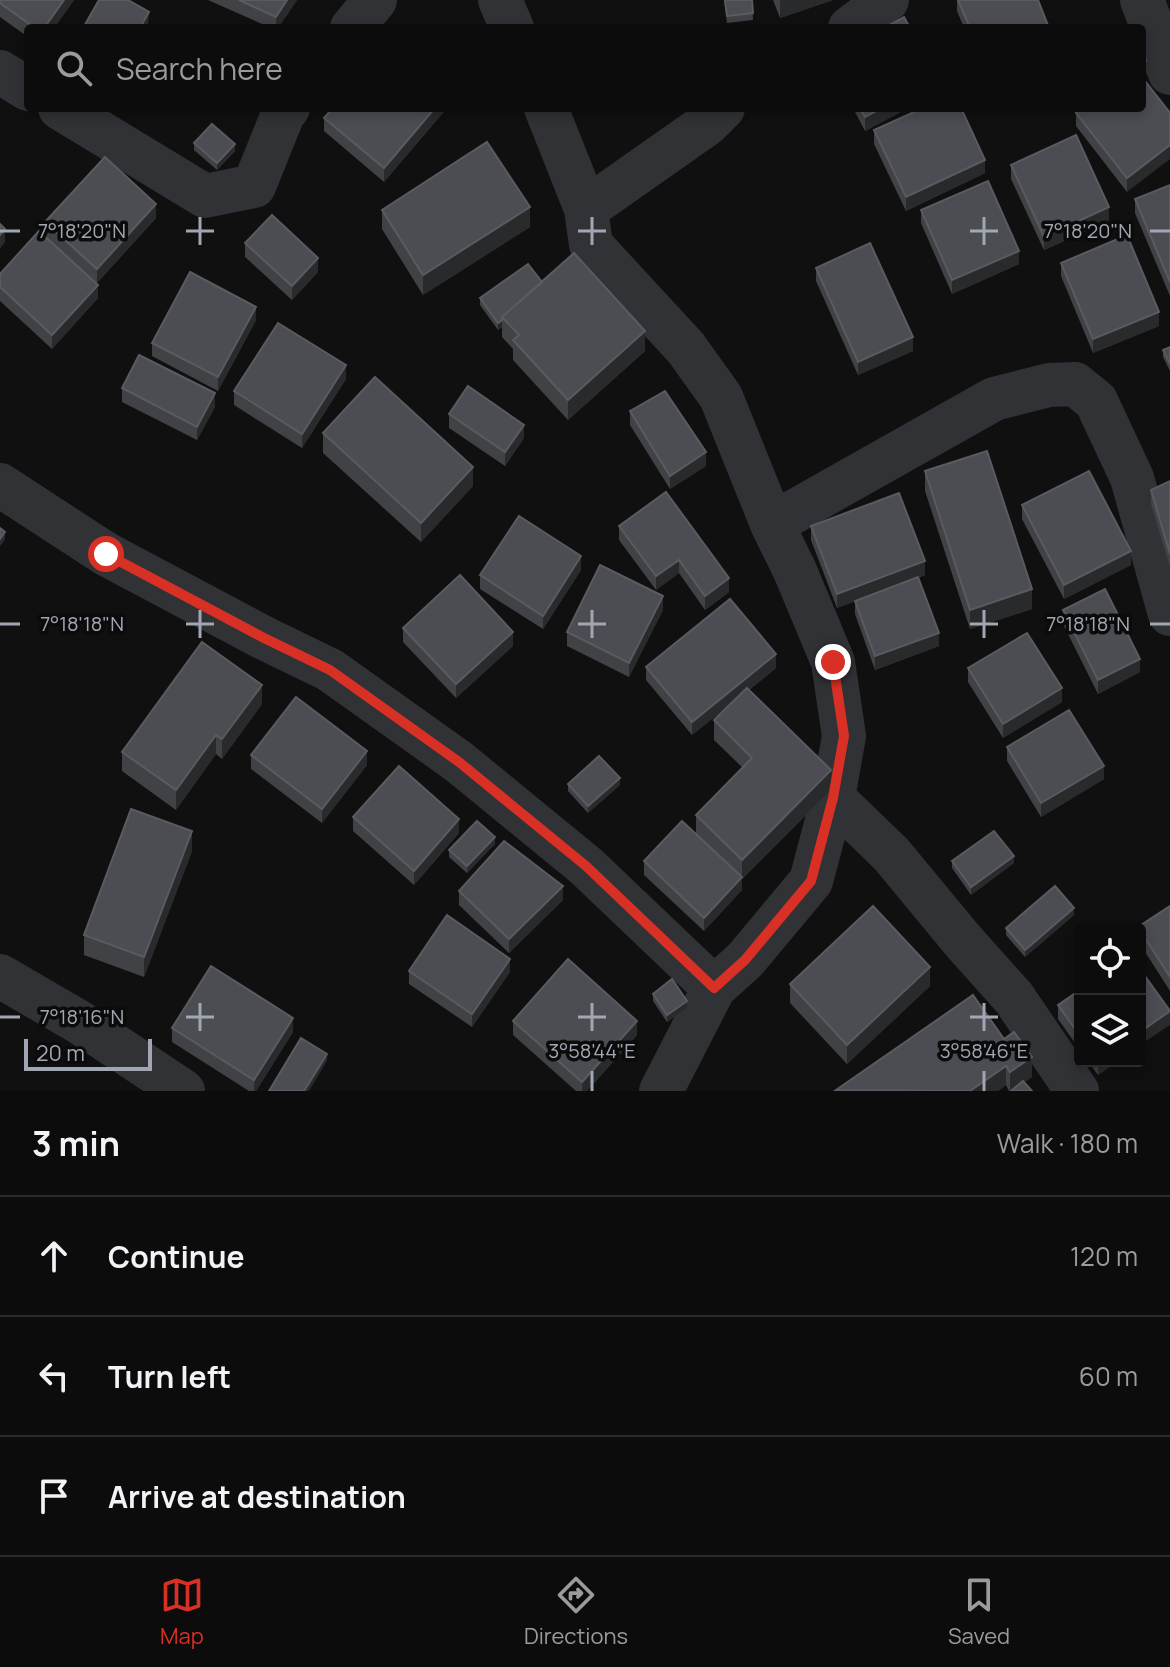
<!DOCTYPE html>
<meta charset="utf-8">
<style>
:root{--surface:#0c0c0d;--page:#1a1a1b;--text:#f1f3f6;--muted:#9a9b9d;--line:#2c2c2e;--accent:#d93025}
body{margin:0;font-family:Manrope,sans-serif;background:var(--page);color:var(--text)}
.controls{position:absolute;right:24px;bottom:24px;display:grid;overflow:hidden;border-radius:8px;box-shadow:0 4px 12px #0003}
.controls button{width:72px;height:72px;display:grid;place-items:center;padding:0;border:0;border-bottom:2px solid var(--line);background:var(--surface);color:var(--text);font:40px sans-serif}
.scale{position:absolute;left:24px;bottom:20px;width:128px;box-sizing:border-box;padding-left:8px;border:4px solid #a0a6b2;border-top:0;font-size:22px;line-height:28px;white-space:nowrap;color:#a0a6b2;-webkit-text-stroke:6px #0b0b0c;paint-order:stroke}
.stop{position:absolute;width:24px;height:24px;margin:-18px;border:6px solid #d93025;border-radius:50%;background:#fff}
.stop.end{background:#d93025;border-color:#fff;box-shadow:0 2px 8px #0008}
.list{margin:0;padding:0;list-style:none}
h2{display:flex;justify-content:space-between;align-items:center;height:104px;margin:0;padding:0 32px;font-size:34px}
h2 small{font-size:26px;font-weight:400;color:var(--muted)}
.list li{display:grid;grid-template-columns:52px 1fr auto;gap:24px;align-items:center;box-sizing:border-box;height:120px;padding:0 32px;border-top:2px solid var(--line)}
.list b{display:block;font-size:30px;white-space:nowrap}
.list em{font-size:26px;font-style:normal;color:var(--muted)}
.icon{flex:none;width:44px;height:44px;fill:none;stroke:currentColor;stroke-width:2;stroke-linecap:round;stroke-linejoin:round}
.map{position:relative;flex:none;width:1170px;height:1091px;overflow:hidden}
.search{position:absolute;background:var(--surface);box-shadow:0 4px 12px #0003;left:24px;right:24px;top:24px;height:88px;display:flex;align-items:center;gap:20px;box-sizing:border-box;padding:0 28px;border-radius:8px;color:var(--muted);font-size:30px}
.sheet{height:464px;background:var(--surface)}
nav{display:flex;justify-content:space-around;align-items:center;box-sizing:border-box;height:112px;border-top:2px solid var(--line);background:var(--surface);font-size:22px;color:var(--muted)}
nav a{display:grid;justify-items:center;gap:4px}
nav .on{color:var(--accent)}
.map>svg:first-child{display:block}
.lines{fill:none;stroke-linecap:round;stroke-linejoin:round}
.minor{stroke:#313236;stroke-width:44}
.wall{fill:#414246}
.shaded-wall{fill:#292a2c}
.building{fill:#4b4d52;stroke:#595b61;stroke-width:2}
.route{stroke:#d93025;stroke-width:10}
.ticks{fill:none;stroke:#a0a6b2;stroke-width:3}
.ticks-label{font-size:20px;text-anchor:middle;fill:#a0a6b2;stroke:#0b0b0c;stroke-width:7;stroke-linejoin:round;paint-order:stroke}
</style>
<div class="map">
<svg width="1170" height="1091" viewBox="0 0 1170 1091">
<rect width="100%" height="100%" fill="#101011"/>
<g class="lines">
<path class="minor" d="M500,0L512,28
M1142,0L1170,73
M352,28L375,0
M850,28L887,0
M0,72L28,89
M60,108L205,196L254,186L283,114L288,108
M546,108L586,209
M0,485L106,554L264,638L330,670L459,762L586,866L714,988
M772,524L994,399L1049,385L1075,384L1096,401L1132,478L1170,614
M833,798L891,854L963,941L1014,998L1077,1091
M0,976L79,1022L183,1091
M661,1091L714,988L745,960L811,881L833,798L844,736L833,662L795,571L772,524L721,397L686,348L591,245L586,209L707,124L723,108"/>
</g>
<path class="wall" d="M0,0H74L54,28H28V37L0,17Z
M208,0H297L278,28H271Z
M724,0H752L753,20L727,23Z
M773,0H833L780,18Z
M957,0H1038L1049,28H964L957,11Z
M447,108L384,182L324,131V118Z
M853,108H908L865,131Z
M1142,108L1127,192L1076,126V113Z
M874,130L985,173L906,211L874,144Z
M194,143L235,151L217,170L194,150Z
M1011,165L1109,221L1044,250L1011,179Z
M1170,185V296L1135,213V199Z
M382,210L530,227L423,295L382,229Z
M921,210L1019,264L952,294L921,223Z
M156,218L97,283L98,298L52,349L0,301V274L45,236V222Z
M245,243L318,272L292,300L245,257Z
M1061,263L1159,326L1093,353L1061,276Z
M816,268L913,351L858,375L816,281Z
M542,282L645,351L568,420L513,360V349L502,337V327L498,330L480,305V298Z
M256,320L218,391L152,356V343Z
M1170,347V371L1163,357V350Z
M346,379L302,448L234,405V391Z
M122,388L215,407L197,440L122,402Z
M630,411L706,466L670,489L630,425Z
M449,414L524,438L505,466L449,428Z
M323,433L473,486L421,542L323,453Z
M925,471L1032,609L970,629L925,491Z
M1170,481V567L1151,504V490Z
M666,492L729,592L705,610L679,573L656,590L619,540V526Z
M1022,505L1131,565L1064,599L1022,519Z
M811,526L925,575L918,578L939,646L875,670L855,614V601L837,608L811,540Z
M581,570L543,629L480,589V575Z
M663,610L629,677L567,646V632Z
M1063,610L1140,672L1098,694L1063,624Z
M403,628L513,646L456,698L403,642Z
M646,667L776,668L749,690L831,790L742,879V890L704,931L644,875V861L696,834V815L743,768L714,740V720L728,706L692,735L646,680Z
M968,668L1062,702L1003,738L968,682Z
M262,704L222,759L216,754L176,810L122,771V752Z
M1007,747L1104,779L1041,817L1007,761Z
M251,755L367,765L322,823L251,769Z
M568,784L620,785L588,813L568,791Z
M353,817L459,833L414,885L353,831Z
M495,844L467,873L449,857V850Z
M192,851L144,977L84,955V935Z
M952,861L1014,863L971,895L952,868Z
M459,891L563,900L509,953L459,905Z
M1170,906V991L1140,944V929H1138V927Z
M1074,915L1025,957L1006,935V928Z
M409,971L510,972L472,1027L409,984Z
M790,984L930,986L847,1064L790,1003Z
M1080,990V1050L1058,1019V1005Z
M653,994L687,1008L667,1022L653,1001Z
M513,1021L637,1035L587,1091H576L513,1035Z
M172,1028L293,1032L256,1091H249L172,1042Z
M1004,1039L1032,1077L1024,1082L1032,1091H1009L1006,1085L998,1091H836Z
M1088,1061H1118L1098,1075Z"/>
<path class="shaded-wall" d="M64,0H74L54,28H44Z
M287,0H297L278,28H276V17Z
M780,0H833L780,18Z
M149,12L148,28H140Z
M1146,61V75L1142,76V63Z
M435,108H447L384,182V168Z
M882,108H908L865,131V117Z
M235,144V151L217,170V163Z
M1170,145V159L1127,192V178Z
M985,160V173L906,211V197Z
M156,204V218L97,283V269Z
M530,207V227L423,295V275Z
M1109,207V221L1044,250V237Z
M5,229V242L0,249V235Z
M1019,251V264L952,294V280Z
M318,258V272L292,300V286Z
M98,285V298L52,349V335Z
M256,307V320L218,391V377Z
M1159,312V326L1093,353V339Z
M502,320V327L498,330V323Z
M645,331V351L568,420V400Z
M913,337V351L858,375V362Z
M346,365V379L302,448V434Z
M215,393V407L197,440V427Z
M524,425V438L505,466V452Z
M706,452V466L670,489V476Z
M473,467V486L421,542V523Z
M5,532V540L0,546V539Z
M1131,551V565L1064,599V585Z
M581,556V570L543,629V616Z
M679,560V573L656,590V576Z
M925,561V575L837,608V594Z
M729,578V592L705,610V596Z
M1032,589V609L970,629V610Z
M663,596V610L629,677V663Z
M513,632V646L456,698V684Z
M939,633V646L875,670V656Z
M776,654V668L692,735V722Z
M1140,659V672L1098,694V680Z
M262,685V704L222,759V739Z
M1062,688V702L1003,738V724Z
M216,735V754L176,810V790Z
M367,751V765L322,823V809Z
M1104,766V779L1041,817V803Z
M831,770V790L742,879V890L704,931V918L742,877V860Z
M620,778V785L588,813V806Z
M459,819V833L414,885V871Z
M192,831V851L144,977V957Z
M495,837V844L467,873V866Z
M1014,856V863L971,895V887Z
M563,886V900L509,953V939Z
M1074,908V915L1025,957V950Z
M510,959V972L472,1027V1014Z
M930,967V986L847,1064V1045Z
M687,1001V1008L667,1022V1015Z
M1170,1011V1025L1140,1045V1032Z
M293,1018V1032L256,1091H254V1080Z
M637,1021V1035L587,1091H582V1082Z
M327,1054V1061L309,1091H304Z
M1032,1057V1077L1010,1091V1072Z
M1098,1061H1118L1098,1075Z
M1006,1066V1085L998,1091H970Z"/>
<path class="building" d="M0,0H64L44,28H35L0,3Z
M99,0H128L149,12L140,28H83Z
M239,0H287L276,17Z
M725,0H752L753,13L727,16Z
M958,0H1038L1049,28H970Z
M904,17L910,28H884Z
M1142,50L1146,61L1142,63Z
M1142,77L1170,113V145L1127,178L1076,113L1083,108H1142Z
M333,108H435L384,168L324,118Z
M860,108H882L865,117Z
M923,108H961L985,160L906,197L874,130Z
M212,124L235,144L217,163L194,143Z
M1076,135L1109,207L1044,237L1011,165Z
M487,142L530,207L423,275L382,210Z
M105,157L156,204L97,269L45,222Z
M988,181L1019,251L952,280L921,210Z
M1170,185V282L1135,199Z
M272,215L318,258L292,286L245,243Z
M0,224L5,229L0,235Z
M39,231L98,285L52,335L0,287V274Z
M1127,235L1159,312L1093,339L1061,263Z
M870,243L913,337L858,362L816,268Z
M574,253L645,331L568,400L513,340L519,335L502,317Z
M528,264L542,282L502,317V320L498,323L480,298Z
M190,272L256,307L218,377L152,343Z
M278,323L346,365L302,434L234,391Z
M1170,347V364L1163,350Z
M139,355L215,393L197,427L122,388Z
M375,377L473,467L421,523L323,433Z
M468,386L524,425L505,452L449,414Z
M665,391L706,452L670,476L630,411Z
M987,451L1032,589L970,610L925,471Z
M1089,471L1131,551L1064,585L1022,505Z
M1170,481V554L1151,490Z
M666,492L729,578L705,596L679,560L656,576L619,526Z
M899,493L925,561L837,594L811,526Z
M519,516L581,556L543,616L480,575Z
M0,528L5,532L0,539Z
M600,565L663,596L629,663L567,632Z
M460,575L513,632L456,684L403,628Z
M918,577L939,633L875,656L855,601Z
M1105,589L1140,659L1098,680L1063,610Z
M730,599L776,654L692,722L646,667Z
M1027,633L1062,688L1003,724L968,668Z
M202,642L262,685L222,739L216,735L176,790L122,752Z
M747,688L831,770L742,860L696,815L752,758L714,720Z
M296,697L367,751L322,809L251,755Z
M1069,710L1104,766L1041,803L1007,747Z
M599,756L620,778L588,806L568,784Z
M399,766L459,819L414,871L353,817Z
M131,809L192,831L144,957L84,935Z
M477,821L495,837L467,866L449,850Z
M682,821L742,877L704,918L644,861Z
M994,831L1014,856L971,887L952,861Z
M504,841L563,886L509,939L459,891Z
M1055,886L1074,908L1025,950L1006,928Z
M873,906L930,967L847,1045L790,984Z
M1170,906V977L1138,927Z
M447,915L510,959L472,1014L409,971Z
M568,959L637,1021L582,1082L513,1021Z
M211,966L293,1018L254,1080L172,1028Z
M1140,969L1170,1011L1140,1032Z
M672,979L687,1001L667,1015L653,994Z
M1080,990V1036L1058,1005Z
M973,995L1004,1039L1014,1032L1032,1057L1010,1072L1006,1066L970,1091L836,1090Z
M301,1038L327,1054L304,1091H269Z
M1023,1081L1032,1091H1011Z"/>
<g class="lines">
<path class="route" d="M106,554L264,638L330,670L459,762L586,866L714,988L745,960L811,881L833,798L844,736L833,662"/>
</g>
<path class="ticks" d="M200,217V245M592,217V245M984,217V245M0,231H20M186,231H214M578,231H606M970,231H998M1150,231H1170M200,610V638M592,610V638M984,610V638M0,624H20M186,624H214M578,624H606M970,624H998M1150,624H1170M200,1003V1031M592,1003V1031M984,1003V1031M0,1017H20M186,1017H214M578,1017H606M970,1017H998M592,1071V1091M984,1071V1091"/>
<g class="ticks-label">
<text x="82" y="238">7°18'20"N</text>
<text x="1088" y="238">7°18'20"N</text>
<text x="82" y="631">7°18'18"N</text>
<text x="1088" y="631">7°18'18"N</text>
<text x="82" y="1024">7°18'16"N</text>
<text x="592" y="1058">3°58'44"E</text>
<text x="984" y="1058">3°58'46"E</text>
</g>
</svg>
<div class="controls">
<button><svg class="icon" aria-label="locate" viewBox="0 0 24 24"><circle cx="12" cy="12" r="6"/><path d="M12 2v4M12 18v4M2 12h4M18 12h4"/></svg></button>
<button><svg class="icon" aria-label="layers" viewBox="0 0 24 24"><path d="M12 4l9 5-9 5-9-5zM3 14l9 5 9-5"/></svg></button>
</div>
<div class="scale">20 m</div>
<div class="stop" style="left:106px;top:554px"></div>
<div class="stop end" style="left:833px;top:662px"></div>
<div class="search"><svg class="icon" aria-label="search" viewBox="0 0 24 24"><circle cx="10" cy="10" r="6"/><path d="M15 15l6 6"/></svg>Search here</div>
</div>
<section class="sheet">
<h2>3 min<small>Walk · 180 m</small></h2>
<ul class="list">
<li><svg class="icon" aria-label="ahead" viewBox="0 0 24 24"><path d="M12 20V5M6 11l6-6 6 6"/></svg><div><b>Continue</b></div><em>120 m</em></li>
<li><svg class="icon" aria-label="left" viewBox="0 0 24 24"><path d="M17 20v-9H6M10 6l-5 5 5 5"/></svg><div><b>Turn left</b></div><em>60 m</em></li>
<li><svg class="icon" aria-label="arrive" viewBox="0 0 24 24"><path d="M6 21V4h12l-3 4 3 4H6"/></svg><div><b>Arrive at destination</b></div></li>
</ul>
</section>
<nav>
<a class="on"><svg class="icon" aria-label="map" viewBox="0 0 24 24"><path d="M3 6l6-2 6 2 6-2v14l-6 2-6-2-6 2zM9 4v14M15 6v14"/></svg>Map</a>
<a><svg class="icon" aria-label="directions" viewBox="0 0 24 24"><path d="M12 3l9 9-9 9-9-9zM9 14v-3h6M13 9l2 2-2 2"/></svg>Directions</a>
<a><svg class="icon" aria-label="saved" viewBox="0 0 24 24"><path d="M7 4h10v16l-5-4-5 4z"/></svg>Saved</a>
</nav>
